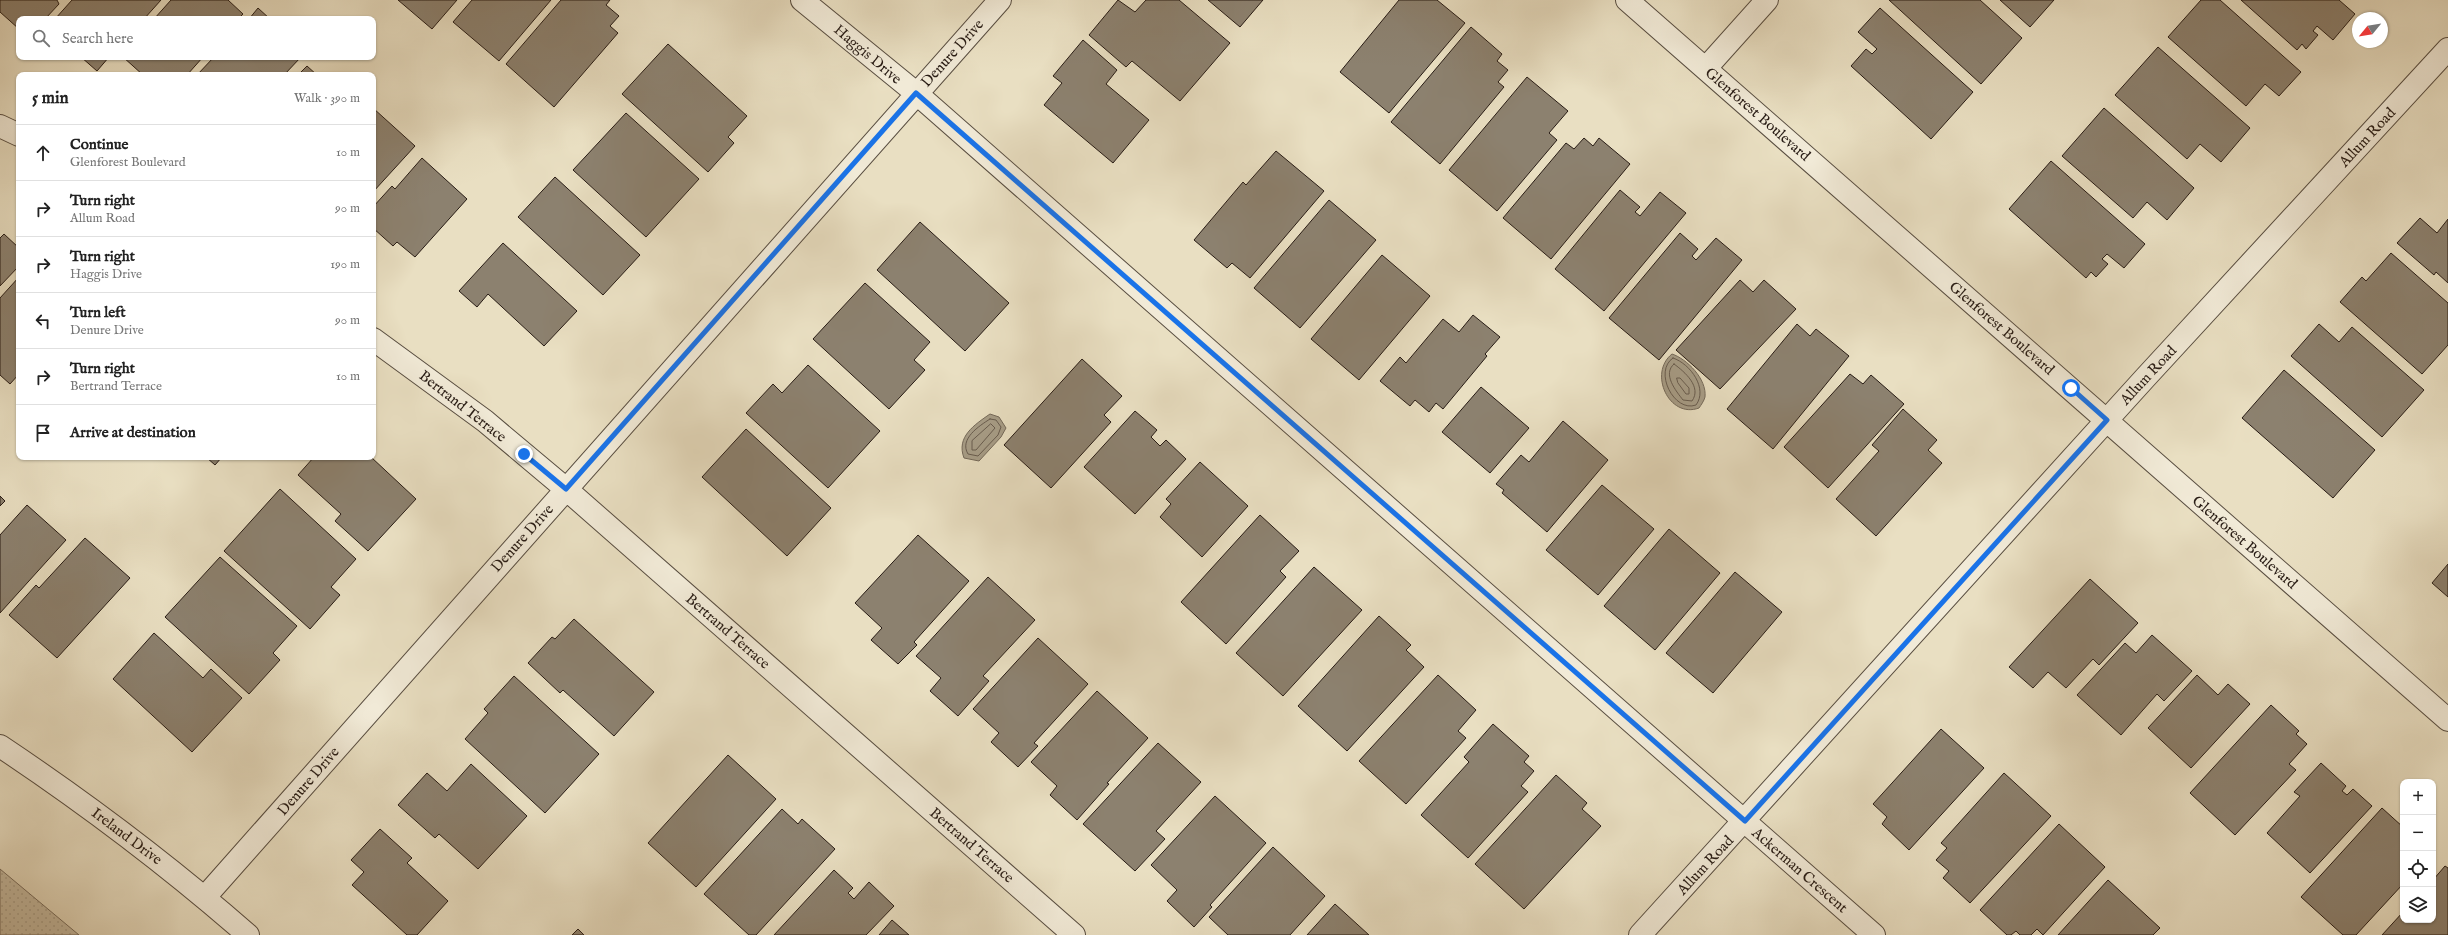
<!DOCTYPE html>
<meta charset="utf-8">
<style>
:root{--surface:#fff;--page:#f6f6f6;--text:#222;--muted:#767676;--line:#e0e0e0}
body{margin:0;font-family:"IM FELL English",serif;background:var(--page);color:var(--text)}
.controls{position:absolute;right:12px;bottom:12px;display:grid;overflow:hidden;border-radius:8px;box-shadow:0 1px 3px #0004}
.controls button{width:36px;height:36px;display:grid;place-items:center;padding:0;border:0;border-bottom:1px solid var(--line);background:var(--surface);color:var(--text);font:20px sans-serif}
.compass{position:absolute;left:2352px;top:12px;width:36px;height:36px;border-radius:50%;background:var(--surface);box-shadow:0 1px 3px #0004;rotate:240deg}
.stop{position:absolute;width:12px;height:12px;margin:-9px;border:3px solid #1a73e8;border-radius:50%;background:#fff}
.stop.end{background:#1a73e8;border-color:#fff;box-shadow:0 1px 4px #0008}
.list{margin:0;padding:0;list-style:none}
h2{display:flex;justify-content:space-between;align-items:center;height:52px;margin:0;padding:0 16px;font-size:17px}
h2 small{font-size:13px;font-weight:400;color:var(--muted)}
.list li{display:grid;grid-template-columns:26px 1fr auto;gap:12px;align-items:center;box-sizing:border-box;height:56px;padding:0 16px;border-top:1px solid var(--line)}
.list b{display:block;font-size:15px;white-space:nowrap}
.list p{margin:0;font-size:13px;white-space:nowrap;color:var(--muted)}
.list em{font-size:13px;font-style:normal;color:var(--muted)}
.icon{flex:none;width:22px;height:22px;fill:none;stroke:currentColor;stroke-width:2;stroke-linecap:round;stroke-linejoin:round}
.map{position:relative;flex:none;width:2448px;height:935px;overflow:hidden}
.search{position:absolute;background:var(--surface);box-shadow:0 1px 3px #0004;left:16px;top:16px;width:360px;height:44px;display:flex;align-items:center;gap:10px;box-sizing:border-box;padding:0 14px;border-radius:8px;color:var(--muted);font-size:15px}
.panel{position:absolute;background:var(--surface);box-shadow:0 1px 3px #0004;left:16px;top:72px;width:360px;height:388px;border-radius:8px}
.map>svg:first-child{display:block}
.grass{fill:url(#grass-dots);stroke:#786d5d}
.water{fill:#a79d87;stroke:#746959}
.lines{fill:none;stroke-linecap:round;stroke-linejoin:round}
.shore{stroke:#685c4e;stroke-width:1}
.building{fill:#8c816f;stroke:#281c15}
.minor-casing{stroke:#584d40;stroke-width:24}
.minor{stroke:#f1ead7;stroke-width:22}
.route{stroke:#1a73e8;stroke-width:5}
.labels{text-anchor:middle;stroke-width:3;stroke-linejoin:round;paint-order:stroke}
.street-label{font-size:15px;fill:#281c15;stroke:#f1ead7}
</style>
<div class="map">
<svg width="2448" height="935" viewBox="0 0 2448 935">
<defs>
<pattern id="grass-dots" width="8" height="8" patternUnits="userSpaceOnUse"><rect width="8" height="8" fill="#c8bea5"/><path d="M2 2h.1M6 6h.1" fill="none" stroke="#aca38d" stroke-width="1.8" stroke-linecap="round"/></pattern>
</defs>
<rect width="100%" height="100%" fill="#e9dfc2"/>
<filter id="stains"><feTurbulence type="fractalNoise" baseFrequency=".005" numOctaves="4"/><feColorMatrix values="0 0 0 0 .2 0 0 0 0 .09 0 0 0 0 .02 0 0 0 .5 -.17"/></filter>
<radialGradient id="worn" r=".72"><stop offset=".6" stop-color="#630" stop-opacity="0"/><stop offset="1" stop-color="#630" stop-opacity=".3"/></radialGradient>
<path class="grass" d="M0,869L79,935H0Z"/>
<path class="water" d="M1672,354C1687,359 1707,379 1705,397C1704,401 1701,405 1699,408C1669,419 1648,373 1672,354Z
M990,414L999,417L1006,428L1001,437L979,461L964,458C956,437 974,425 990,414Z"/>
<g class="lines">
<path class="shore" d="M1673,358C1691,364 1708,389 1696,405C1674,413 1653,371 1673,358Z
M1674,364C1685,372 1702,387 1692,401L1683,400C1676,391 1662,374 1674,364Z
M1677,378H1680L1689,388V394H1686L1678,383Z
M990,419L996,420L1001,427L998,435L978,456L968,454C959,439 979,426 990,419Z
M991,424L995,428L976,450H972V441Z"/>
</g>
<path class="building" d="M0,0H57L59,4L45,19H19V29L0,12Z
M72,0H161L144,19H55Z
M171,0H228L243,14L238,19H154Z
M398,0H457L432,29Z
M472,0H551L499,61L453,22Z
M561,0H610L606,5L619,16L610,26L618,33L554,107L506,64Z
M1118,0L1135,12L1146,0H1179L1230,43L1180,101L1132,61L1126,67L1089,35Z
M1208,0H1263L1240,27Z
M1399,0H1437L1465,23L1389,113L1340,72Z
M1889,0H1980L2022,38L1981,84Z
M2000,0H2054L2030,27Z
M2201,0H2220L2301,72L2279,96L2265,84L2246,106L2168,37Z
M2241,0H2339L2355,14L2333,40L2317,26L2313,31L2318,35L2306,49L2302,44L2297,50Z
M258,8L270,19H249Z
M1880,8L1973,92L1931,139L1851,66L1866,49L1872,54L1877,49L1858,32Z
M1471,27L1502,54L1497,61L1508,70L1498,82L1504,87L1440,164L1391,122Z
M1083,40L1117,70L1106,84L1149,120L1113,163L1044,105L1062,83L1053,76Z
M668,44L747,116L728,137L734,143L708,172L622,94Z
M2158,47L2250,128L2221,162L2200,144L2187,159L2115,95Z
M81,57H109L97,71Z
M123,57H203L187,75H143Z
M214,57H301L284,75H197Z
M307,66L317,75H298Z
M1527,77L1568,111L1549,133L1557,140L1497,211L1449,170Z
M373,108L415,146L373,192Z
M2104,108L2194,188L2167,220L2147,202L2133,218L2062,156Z
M626,113L699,179L646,237L573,170Z
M1584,138L1593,146L1599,138L1630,164L1551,259L1503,218L1566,143L1574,149Z
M1276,151L1324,191L1250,278L1232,263L1227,268L1194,240L1243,182L1246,185Z
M422,158L467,199L415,257L397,242L393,246L373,228V207L392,186L395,189Z
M2051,161L2145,244L2124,268L2107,254L2102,259L2108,264L2096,277L2091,272L2086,278L2009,209Z
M555,177L640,255L603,295L518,217Z
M1620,190L1640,207L1635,212L1640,216L1660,192L1686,213L1604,311L1555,269Z
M1329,200L1376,240L1300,328L1254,288Z
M2420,218L2437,233L2448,219V283L2436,272L2434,275L2397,243Z
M920,222L1009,303L965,351L877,270Z
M1680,233L1698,249L1692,256L1696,260L1716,238L1742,260L1659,360L1609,318Z
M4,234L19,248V266L0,286V238Z
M503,243L577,311L544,346L488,294L477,307L459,291Z
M2391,253L2448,303V345L2422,374L2340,302L2362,277L2366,281Z
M1382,255L1430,296L1359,380L1311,339Z
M19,277V374L10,384L0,375V298Z
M1740,280L1753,292L1764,280L1796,309L1720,389L1676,350Z
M865,283L930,342L914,360L925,370L889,409L813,339Z
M1473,315L1500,337L1485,354L1487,356L1443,409L1436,403L1429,412L1415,400L1410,406L1380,381L1400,357L1406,363L1443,319L1459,332Z
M1797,324L1810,336L1816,329L1849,356L1773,449L1727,409Z
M2319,324L2339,342L2352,327L2424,390L2382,437L2291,356Z
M1082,359L1122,396L1104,415L1111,422L1051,488L1004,445Z
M808,365L880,431L828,488L746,413L773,384L782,393Z
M2284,370L2375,450L2333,498L2242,418Z
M1850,374L1863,384L1871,375L1904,404L1828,488L1784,447Z
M1481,387L1529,428L1490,473L1442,432Z
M1903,409L1937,440L1928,450L1942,463L1876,536L1836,499L1879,451L1872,445Z
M1135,411L1157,430L1151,437L1160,446L1166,440L1186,459L1135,514L1084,467Z
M1563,421L1608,460L1547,532L1502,493L1504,490L1496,484L1521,455L1529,462Z
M746,429L831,508L787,556L702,477Z
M206,457H222L215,465Z
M314,457H371L416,499L368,551L335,521L341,514L298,475Z
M1200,462L1248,506L1202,557L1160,517L1171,504L1166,499Z
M1602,485L1654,529L1598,595L1546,550Z
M280,489L356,559L331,587L340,595L310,629L224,551Z
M0,496L5,501L0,506Z
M27,505L66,540L0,613V535Z
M1260,515L1299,551L1280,571L1286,577L1226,644L1181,602Z
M1669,529L1720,573L1655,650L1604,606Z
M918,535L969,581L914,642L917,645L898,664L871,640L882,628L855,603Z
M85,538L130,578L57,658L9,615L36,585L39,588Z
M220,557L297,626L273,653L280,660L249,694L165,617Z
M2448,564V597L2432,583Z
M1314,567L1362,610L1283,696L1236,653Z
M1735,572L1782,612L1713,693L1666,653Z
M988,577L1035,620L983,676L989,681L958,716L930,691L941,678L916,656Z
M2090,579L2138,623L2099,665L2093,659L2066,688L2048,672L2033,688L2009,667Z
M1379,616L1411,645L1406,650L1424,667L1347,751L1298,706Z
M574,619L654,692L614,736L563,690L560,693L528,663L552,637L555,639Z
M154,633L203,678L211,669L242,698L192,752L113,679Z
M2152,635L2192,671L2164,701L2157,694L2121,735L2077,695L2125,643L2136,653Z
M1038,638L1088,684L1034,743L1038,746L1018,767L991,742L999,733L973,709Z
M1438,675L1476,710L1458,731L1466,738L1406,804L1359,761Z
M2197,675L2218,695L2228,684L2250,704L2191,768L2148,728Z
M514,676L599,754L545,813L465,739L488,713L484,709Z
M1097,691L1148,738L1107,783L1109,784L1077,820L1050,795L1057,786L1031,762Z
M2271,705L2299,731L2296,734L2307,744L2289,764L2296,770L2235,835L2190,793Z
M1493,724L1529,756L1524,762L1534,771L1521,786L1528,792L1468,858L1421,815L1469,762L1464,757Z
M1941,729L1984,768L1909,850L1882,824L1887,817L1873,804Z
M1158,743L1201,782L1156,831L1165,839L1135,871L1083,824Z
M728,755L776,799L696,887L648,843Z
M2321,763L2346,786L2342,791L2347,795L2353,789L2372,806L2310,873L2267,833L2300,796L2294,792Z
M471,764L527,816L478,869L439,834L435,838L398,805L427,773L447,791Z
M2004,773L2051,816L1970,903L1943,878L1949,871L1936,860L1947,848L1941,843Z
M1556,775L1587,803L1582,809L1601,826L1524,909L1475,864Z
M1215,796L1266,843L1210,905L1212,907L1194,927L1167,901L1177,890L1151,865Z
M2382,808L2403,827V884L2356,935H2343L2301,897Z
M782,809L798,824L802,819L835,849L756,935H749L704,894Z
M2059,824L2105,867L2043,935L2037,929L2031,935H2020L2016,931L2011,935H2007L1980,910Z
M380,829L412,858L407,863L448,901L417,935H407L352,885L364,872L351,860Z
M1273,847L1325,896L1290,935H1228L1209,917Z
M2445,866L2448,868V935H2382L2403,912V920H2433V880Z
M834,870L853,888L848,893L854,899L869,882L894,906L866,935H774Z
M2108,880L2160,928L2153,935H2058Z
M1335,904L1369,935H1307Z
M892,920L909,935H879Z
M578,929L584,935H572Z"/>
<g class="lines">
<defs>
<path id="minor" d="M802,0L916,93L1874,935
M1627,0L2448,720
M1706,68L1767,0
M0,126L19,135
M373,339L485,421L566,489L1074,935
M0,746C87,804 169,866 248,935
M205,897L1000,0
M1640,935L2145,378L2448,49"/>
</defs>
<use href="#minor" class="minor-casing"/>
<use href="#minor" class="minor"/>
</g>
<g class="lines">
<path class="route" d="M524,454L566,489L916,93L1745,821L2107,420L2071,388"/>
</g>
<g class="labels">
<g class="street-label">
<text transform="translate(952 53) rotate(-48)" y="5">Denure Drive</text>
<text transform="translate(868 54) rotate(40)" y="5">Haggis Drive</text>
<text transform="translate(1758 114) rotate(41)" y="5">Glenforest Boulevard</text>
<text transform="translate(2367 137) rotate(-47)" y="5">Allum Road</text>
<text transform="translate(2002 328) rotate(41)" y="5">Glenforest Boulevard</text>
<text transform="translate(2148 375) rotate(-47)" y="5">Allum Road</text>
<text transform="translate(463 406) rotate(38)" y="5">Bertrand Terrace</text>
<text transform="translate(522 538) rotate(-48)" y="5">Denure Drive</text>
<text transform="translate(2245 542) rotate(41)" y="5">Glenforest Boulevard</text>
<text transform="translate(728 631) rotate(41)" y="5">Bertrand Terrace</text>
<text transform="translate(308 781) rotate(-49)" y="5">Denure Drive</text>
<text transform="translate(127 836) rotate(37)" y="5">Ireland Drive</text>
<text transform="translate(972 845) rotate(41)" y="5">Bertrand Terrace</text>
<text transform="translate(1705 865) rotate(-47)" y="5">Allum Road</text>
<text transform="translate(1800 870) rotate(41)" y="5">Ackerman Crescent</text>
</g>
</g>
<rect width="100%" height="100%" filter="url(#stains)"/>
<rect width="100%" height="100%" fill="url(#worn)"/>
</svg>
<div class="controls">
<button>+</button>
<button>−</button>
<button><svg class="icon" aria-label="locate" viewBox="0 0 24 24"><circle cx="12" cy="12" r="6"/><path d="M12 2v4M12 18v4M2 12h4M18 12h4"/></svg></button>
<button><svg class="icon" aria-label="layers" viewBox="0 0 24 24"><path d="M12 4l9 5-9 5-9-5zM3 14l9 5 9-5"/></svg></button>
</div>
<svg class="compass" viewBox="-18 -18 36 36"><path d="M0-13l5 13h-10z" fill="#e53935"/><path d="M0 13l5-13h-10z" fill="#767676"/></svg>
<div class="stop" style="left:2071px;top:388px"></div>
<div class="stop end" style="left:524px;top:454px"></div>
<div class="search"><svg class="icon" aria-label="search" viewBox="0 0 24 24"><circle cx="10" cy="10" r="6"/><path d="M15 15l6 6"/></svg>Search here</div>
<section class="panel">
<h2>5 min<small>Walk · 390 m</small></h2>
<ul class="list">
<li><svg class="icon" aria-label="ahead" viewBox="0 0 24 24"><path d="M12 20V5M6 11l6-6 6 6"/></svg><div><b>Continue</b><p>Glenforest Boulevard</p></div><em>10 m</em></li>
<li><svg class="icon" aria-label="right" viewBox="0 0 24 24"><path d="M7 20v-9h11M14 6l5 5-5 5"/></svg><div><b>Turn right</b><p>Allum Road</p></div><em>90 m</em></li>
<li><svg class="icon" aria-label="right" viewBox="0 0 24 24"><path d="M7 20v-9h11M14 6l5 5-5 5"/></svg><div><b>Turn right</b><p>Haggis Drive</p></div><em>190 m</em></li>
<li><svg class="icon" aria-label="left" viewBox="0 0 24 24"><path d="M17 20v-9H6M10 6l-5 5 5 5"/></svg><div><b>Turn left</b><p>Denure Drive</p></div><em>90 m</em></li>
<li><svg class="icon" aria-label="right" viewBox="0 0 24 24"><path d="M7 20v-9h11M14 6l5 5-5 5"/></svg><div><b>Turn right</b><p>Bertrand Terrace</p></div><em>10 m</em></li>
<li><svg class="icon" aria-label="arrive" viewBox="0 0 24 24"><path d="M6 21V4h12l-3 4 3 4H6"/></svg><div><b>Arrive at destination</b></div></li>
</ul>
</section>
</div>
